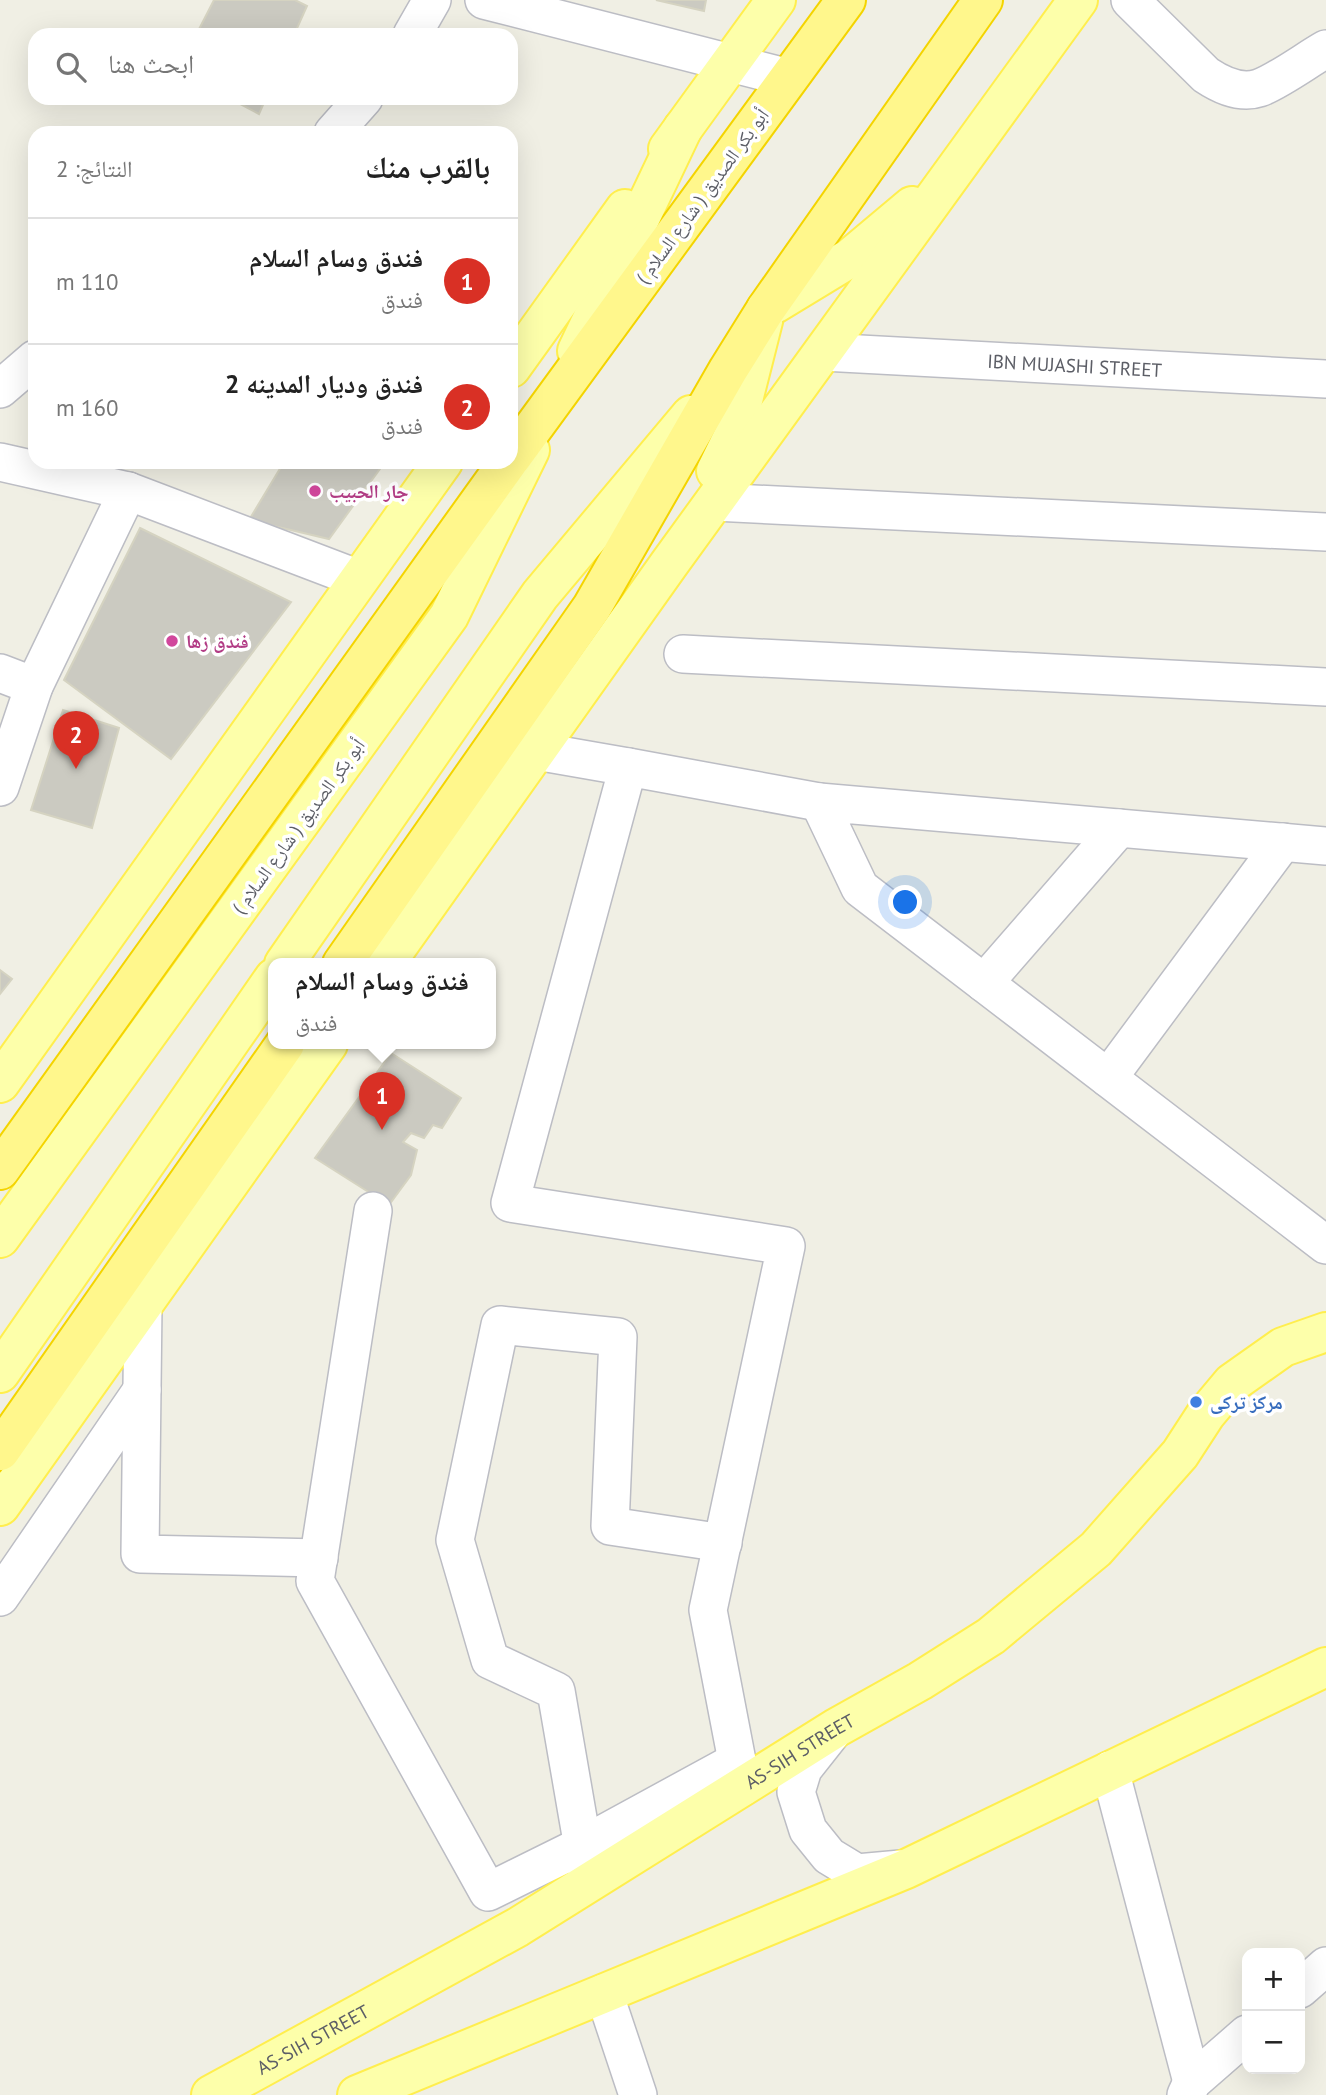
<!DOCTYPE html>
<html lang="ar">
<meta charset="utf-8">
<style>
:root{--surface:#fff;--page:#f6f6f6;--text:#222;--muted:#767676;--line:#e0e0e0;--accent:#d93025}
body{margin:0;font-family:"PT Sans","Noto Naskh Arabic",sans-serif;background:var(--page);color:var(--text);direction:rtl}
.controls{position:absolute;right:21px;bottom:21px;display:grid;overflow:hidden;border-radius:14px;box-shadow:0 7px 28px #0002}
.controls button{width:63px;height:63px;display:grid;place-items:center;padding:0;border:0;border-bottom:2px solid var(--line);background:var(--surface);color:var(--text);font:35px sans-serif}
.you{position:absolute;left:906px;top:903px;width:24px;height:24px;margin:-18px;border:5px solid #fff;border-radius:50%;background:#1a73e8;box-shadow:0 0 0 10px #1a73e833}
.badge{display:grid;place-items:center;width:46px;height:46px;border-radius:50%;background:var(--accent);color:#fff;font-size:23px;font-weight:700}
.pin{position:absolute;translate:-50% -58px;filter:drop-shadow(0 2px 4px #0008)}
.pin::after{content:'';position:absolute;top:37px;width:24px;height:21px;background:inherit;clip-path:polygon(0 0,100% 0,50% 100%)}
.popup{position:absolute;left:268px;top:958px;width:228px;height:91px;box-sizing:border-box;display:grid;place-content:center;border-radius:14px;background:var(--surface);filter:drop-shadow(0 2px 5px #0005);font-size:23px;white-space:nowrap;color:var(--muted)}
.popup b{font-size:26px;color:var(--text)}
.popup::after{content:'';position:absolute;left:50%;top:100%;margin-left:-14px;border:14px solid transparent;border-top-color:var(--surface)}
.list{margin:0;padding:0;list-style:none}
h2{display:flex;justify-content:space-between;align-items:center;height:91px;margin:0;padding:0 28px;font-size:30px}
h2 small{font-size:23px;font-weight:400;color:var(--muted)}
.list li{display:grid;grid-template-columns:46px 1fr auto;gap:21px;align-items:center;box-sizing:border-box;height:126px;padding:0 28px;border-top:2px solid var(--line)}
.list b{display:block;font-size:26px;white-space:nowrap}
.list p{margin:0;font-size:23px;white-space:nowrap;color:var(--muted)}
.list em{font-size:23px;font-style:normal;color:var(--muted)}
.icon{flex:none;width:38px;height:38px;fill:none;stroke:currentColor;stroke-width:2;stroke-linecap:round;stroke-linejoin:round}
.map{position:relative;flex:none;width:1326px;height:2095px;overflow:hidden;direction:ltr}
.search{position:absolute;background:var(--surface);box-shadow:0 7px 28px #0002;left:28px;top:28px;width:490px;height:77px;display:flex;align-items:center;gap:18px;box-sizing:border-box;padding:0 24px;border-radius:21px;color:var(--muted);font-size:26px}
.panel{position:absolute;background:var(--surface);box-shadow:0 7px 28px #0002;left:28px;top:126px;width:490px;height:343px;border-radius:21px;direction:rtl}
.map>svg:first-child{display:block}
.building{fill:#cbcac1;stroke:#d5d3c1;stroke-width:2}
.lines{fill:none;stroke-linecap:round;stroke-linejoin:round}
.minor-casing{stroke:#bcbdc4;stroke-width:40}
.major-casing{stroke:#ffee4e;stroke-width:42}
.highway-casing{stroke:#f4d400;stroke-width:42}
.minor{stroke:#fff;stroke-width:37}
.major{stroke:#fdffaa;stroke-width:38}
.highway{stroke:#fff78c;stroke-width:38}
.hotel-dot{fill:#d1479c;stroke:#fff;stroke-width:2.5}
.shop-dot{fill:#3f7fe0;stroke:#fff;stroke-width:2.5}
.labels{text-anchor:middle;stroke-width:7;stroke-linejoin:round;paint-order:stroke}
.street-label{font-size:19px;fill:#5c5e66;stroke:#fff}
.hotel-label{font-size:19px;font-weight:bold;fill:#b23c85;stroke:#fff;text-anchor:start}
.shop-label{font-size:19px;font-weight:bold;fill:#366cbe;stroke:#fff;text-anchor:start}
</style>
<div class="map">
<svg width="1326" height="2095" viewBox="0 0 1326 2095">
<rect width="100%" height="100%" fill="#f0efe4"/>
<path class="building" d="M214,0H295L307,6L294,35H196Z
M656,0H706L704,11Z
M229,98H266L259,114Z
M284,462H385L329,539L249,520Z
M140,528L291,602L171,759L64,680Z
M63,710L119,728L92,828L31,810Z
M0,970L12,979L0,994Z
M391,1053L461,1098L442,1128L433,1125L424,1138L411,1133L403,1142L417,1150L411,1175L389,1205L315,1158Z"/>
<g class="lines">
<defs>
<g id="minor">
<path d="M484,0L789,78"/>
<path d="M1130,0L1206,75C1221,85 1241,94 1259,88C1277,82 1308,59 1326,49"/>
<path d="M412,35L432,0"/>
<path d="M333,133L364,98"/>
<path id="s1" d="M823,352L1326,379"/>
<path d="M0,389L35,359"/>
<path d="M0,462L128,491L359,579"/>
<path d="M714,502L1326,532"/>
<path d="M683,654L1326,687"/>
<path d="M0,673L34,686"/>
<path d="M536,751L628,767"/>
<path d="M0,787L34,686L128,491"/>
<path d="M1326,846L819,802L860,888L1326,1245"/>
<path d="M984,983L1119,828"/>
<path d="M1108,1078L1283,842"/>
<path d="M373,1211L315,1581L488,1892L583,1845L737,1761"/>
<path d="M143,1305L140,1554L319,1558"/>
<path d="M0,1597L142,1390"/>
<path d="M833,1731L803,1769L796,1792L808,1830L829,1856L857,1873L901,1869"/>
<path d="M1110,1770L1192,2082"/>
<path d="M742,1787L708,1610L786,1246L510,1203L628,767L819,802"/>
<path d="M589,1882L556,1691L490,1660L455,1540L500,1325L618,1337L610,1526L723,1543"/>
<path d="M1300,1989L1326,1966"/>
<path d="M604,1993L638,2095"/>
<path d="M1186,2095L1192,2082L1247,2034"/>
</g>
<g id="major">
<path d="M668,149L776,0"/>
<path d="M577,351L683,128"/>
<path d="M511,368L625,209"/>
<path d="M716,471L735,432L766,309L850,258L912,206"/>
<path d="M284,964L540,595L691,415"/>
<path d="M385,964L669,564L1078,0"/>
<path d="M0,1083L443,462"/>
<path d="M0,1238L449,616L530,450"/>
<path d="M0,1373L274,978"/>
<path d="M0,1506L328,1044"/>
<path id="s2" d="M211,2095L518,1927L836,1728L920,1681L991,1636L1096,1549L1180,1454L1206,1414L1232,1383L1283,1347L1326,1332"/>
<path d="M357,2095L906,1869L1326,1667"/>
</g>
<path id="highway" d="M511,458L846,0
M342,964L592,607L728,370L766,309L983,0
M0,1170L508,462
M0,1451L285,1044"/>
</defs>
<use href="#minor" class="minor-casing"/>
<use href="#major" class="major-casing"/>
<use href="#highway" class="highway-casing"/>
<use href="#minor" class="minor"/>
<use href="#major" class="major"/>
<use href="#highway" class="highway"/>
</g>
<g class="hotel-dot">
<circle cx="315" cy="491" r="7"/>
<circle cx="172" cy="641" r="7"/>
</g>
<circle class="shop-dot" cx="1196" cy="1402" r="7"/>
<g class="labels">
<g class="street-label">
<text transform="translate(702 196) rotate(-54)" y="7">( شارع السلام ) أبو بكر الصديق</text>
<text dy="7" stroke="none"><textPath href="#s1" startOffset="252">IBN MUJASHI STREET</textPath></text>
<text transform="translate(298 826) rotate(-54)" y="7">( شارع السلام ) أبو بكر الصديق</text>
<text dy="7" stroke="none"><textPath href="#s2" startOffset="682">AS-SIH STREET</textPath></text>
<text dy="7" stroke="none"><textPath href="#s2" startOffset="116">AS-SIH STREET</textPath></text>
</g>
<g class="hotel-label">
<text x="329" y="498">جار الحبيب</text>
<text x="186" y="648">فندق زها</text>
</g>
<g class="shop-label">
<text x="1210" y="1409">مركز تركى</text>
</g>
</g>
</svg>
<div class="controls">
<button>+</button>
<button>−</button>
</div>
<div class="you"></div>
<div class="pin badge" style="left:382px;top:1130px">1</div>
<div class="popup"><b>فندق وسام السلام</b>فندق</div>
<div class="pin badge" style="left:76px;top:769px">2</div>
<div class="search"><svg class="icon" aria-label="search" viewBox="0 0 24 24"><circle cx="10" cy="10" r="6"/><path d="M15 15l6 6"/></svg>ابحث هنا</div>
<section class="panel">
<h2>بالقرب منك<small>النتائج: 2</small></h2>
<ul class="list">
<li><span class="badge">1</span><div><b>فندق وسام السلام</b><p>فندق</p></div><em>110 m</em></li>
<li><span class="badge">2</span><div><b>فندق وديار المدينه 2</b><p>فندق</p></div><em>160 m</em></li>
</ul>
</section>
</div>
